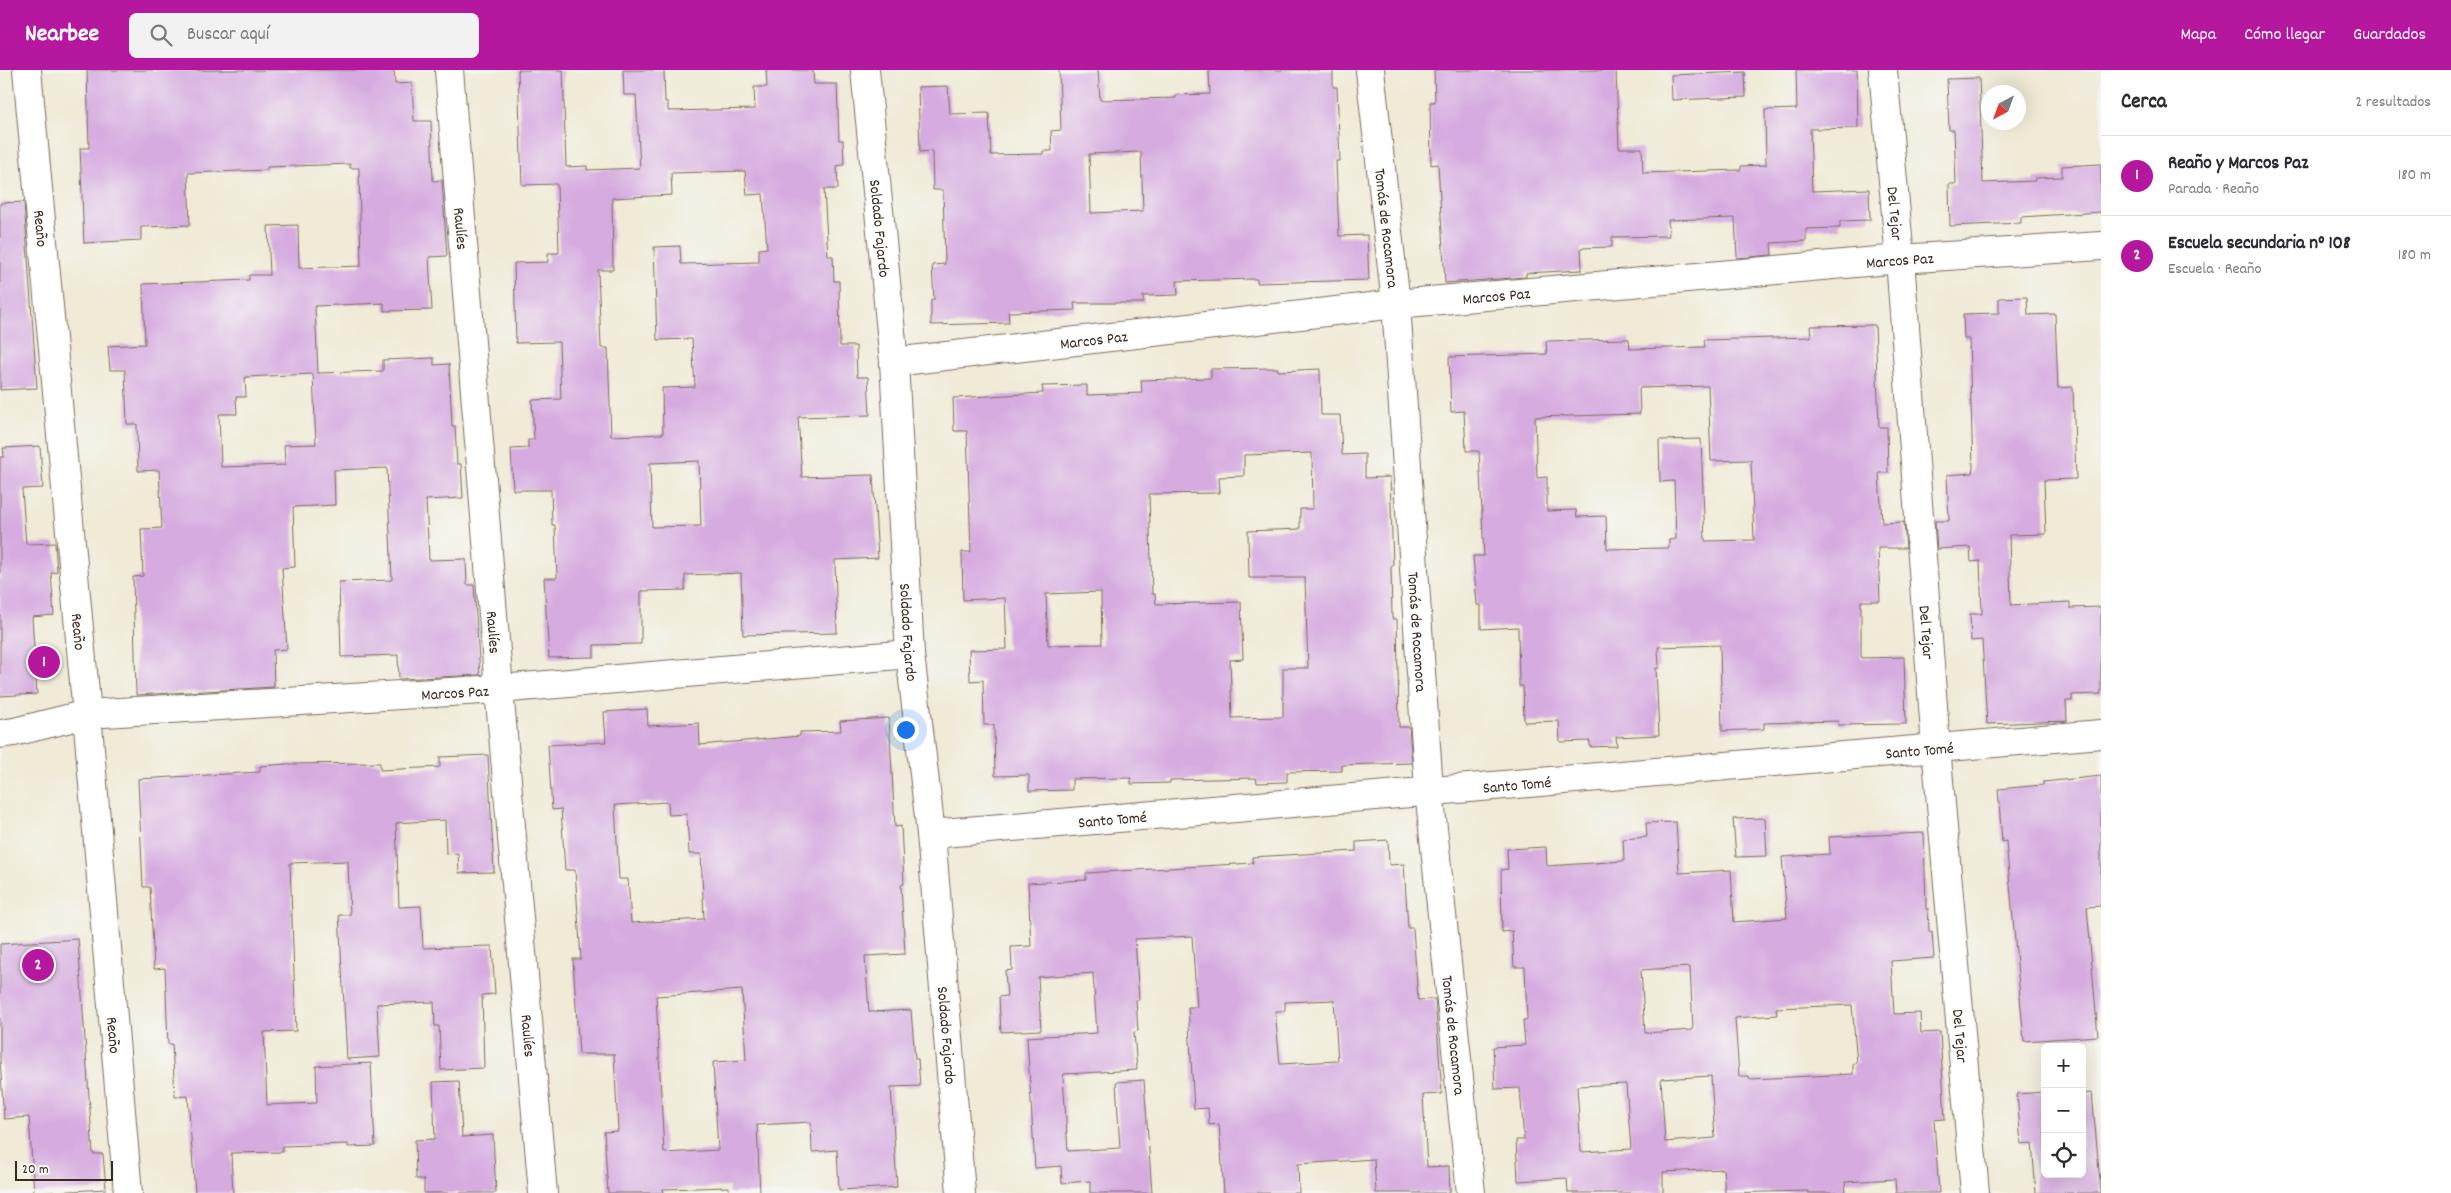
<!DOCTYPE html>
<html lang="es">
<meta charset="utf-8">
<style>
:root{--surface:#fff;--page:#f2f2f3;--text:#2b2b33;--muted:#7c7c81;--line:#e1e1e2;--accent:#b5179e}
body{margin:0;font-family:Dekko,sans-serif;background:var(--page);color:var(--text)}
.controls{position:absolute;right:15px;bottom:15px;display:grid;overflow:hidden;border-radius:8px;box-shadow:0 5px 20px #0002}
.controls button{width:45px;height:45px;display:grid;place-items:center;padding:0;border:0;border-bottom:1px solid var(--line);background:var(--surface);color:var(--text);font:25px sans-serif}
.compass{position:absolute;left:1981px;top:15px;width:45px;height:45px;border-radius:50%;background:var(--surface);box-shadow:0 5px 20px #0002;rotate:221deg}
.scale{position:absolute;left:15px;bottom:12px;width:98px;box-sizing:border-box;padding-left:5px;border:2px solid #3b2a1e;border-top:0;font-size:14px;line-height:18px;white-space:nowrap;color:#3b2a1e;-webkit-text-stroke:4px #f6f6f2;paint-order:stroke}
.you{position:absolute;left:905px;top:659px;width:18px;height:18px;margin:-12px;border:4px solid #fff;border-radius:50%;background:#1a73e8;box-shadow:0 0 0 8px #1a73e833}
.badge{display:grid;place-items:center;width:32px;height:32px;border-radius:50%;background:var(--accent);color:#fff;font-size:16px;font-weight:700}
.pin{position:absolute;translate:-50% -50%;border:2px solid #fff;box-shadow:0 1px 5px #0006}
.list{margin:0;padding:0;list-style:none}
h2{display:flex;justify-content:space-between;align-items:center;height:65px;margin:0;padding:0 20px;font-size:21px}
h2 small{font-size:16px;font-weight:400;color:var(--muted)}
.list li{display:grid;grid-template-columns:32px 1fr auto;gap:15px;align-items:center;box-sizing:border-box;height:80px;padding:0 20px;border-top:1px solid var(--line)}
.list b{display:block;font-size:19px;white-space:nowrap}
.list p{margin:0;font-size:16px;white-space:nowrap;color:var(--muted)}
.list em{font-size:16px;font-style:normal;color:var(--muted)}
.icon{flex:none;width:28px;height:28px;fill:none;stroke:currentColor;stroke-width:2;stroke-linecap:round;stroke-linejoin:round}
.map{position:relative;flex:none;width:2101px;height:1123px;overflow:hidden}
header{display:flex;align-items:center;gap:30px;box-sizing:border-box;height:70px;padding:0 25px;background:var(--accent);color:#fff}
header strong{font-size:24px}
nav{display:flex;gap:28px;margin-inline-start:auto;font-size:18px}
.search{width:350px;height:45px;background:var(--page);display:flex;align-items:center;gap:12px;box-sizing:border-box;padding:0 18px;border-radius:8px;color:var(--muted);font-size:19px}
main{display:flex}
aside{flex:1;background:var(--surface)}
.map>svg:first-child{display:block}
.building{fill:#d6abe0;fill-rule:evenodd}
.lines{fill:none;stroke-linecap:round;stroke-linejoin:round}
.street-casing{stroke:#7a6d5e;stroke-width:30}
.street{stroke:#fff;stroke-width:28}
.labels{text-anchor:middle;stroke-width:4;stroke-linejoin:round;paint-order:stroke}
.street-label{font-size:16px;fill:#3b2a1e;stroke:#f6f6f2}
</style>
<header>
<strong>Nearbee</strong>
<div class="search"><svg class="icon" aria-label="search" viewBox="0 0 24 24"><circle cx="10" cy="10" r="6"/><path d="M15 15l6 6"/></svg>Buscar aquí</div>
<nav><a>Mapa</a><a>Cómo llegar</a><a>Guardados</a></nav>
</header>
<main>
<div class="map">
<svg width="2101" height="1123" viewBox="0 0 2101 1123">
<rect width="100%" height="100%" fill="#f6f6f2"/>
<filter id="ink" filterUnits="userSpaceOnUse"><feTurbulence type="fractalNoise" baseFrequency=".02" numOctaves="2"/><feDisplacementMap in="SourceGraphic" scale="10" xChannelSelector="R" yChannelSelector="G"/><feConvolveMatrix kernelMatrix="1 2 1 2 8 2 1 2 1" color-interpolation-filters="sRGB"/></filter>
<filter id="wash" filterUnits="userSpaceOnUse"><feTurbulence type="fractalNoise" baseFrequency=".0096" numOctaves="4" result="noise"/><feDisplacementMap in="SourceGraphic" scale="20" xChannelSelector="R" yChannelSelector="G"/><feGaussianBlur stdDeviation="1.12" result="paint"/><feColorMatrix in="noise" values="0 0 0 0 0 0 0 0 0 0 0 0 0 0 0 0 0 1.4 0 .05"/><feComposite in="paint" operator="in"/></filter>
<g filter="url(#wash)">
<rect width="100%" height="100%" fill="#f0ead6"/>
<g id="blocks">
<path class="building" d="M87,0H394L395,14L412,13L414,51H431L433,111L442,110L447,186L429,187L432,240L384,241V233L315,236L318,303L383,301V290L434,288V295L449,294L452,356H455L457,394H461L463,428L426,430L429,490L466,489L467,515H474L480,605L399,609L398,585L341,587L339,512L392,510L387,398L334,400L335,435L293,437L295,497L282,498L287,579L273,580L274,617L136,625L133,507L143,506L141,459L162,458L159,400L138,401L137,354H127L125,300H110L108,276L145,274L143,214L249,210V205H270L268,156L298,155L299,198L361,196L359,98H350V94L267,97V100L188,103L190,155L141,157V170L84,173L80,78H89ZM313,304L316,374L284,375L285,395L221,397L219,344H237L236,327H246L245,307Z
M518,0H563L566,97L587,96V100L640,98L636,25H624L623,0H664L665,32H668V41L755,39L754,17H767L766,0H813L814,14H837L839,70H843L844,95L837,96L838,119H824L828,186H833L834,211H839L840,276H856L857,307H868L870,345L798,347L802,407L873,405L878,488L835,490L837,563L743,565L741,503L685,505V520L641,521V574L594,575V587L549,588L544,508H557L555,455H552L551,420H513L511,379L528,378V370H534L532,330L561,329L559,272L516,273L514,193L548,192V183H559L557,114L522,115ZM745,101L747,125L763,124L767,178L759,179V192L681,194L680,176L654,177L657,270L692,269L695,317L662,318L663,364L611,366L608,278H601L598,200H613L612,128L672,125L671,103ZM699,391L701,456L652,457L650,393Z
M1059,0H1098L1100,30L1176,28V25L1210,24L1209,0H1333V17H1337L1340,91H1336L1339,166L1367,165L1369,210L1257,213V209L1177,211L1178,225L1143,226L1144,233H1074L1075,240L1008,242L1009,253L931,255V230H934L932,195L945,194L943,120H933L932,81L920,82L918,17L948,16L950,44L989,43L991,85L1043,84V81H1052L1051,61L1061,60ZM1141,82L1143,141L1091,143L1089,84Z
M1434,0H1616L1619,78H1642L1643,103L1741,100V96L1766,95L1765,40L1797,39L1796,0H1857L1858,58L1810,59L1812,121L1869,119L1870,150L1840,151V158L1806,159V171L1771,173L1772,185L1737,188L1735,148L1668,150L1669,166L1612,167V177L1581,178L1582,200L1526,203V207L1445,213L1438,94L1431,95L1430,32H1435Z
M1745,2L1746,27L1672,30L1671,5Z
M1979,8L1983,113L2035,111V108L2062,107V96L2101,94V142L2021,147V153L1950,156L1949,114H1956L1954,60H1949L1947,9Z
M24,132L37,318L0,320V133Z
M2027,227L2028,245L2055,244L2058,318L2073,317L2076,409L2044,410L2046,464L2009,465L2011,535L2070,532V538L2101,537V624L2072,625V631H2066L2067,651L1987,654L1982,570L1971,571L1970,544H1982L1980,491L1971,492L1970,477L1937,479L1935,451H1949L1947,405L1972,403L1973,398L1969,269H1964L1963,244L1999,243V228Z
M1875,255L1879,357H1887L1888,403H1879L1882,453L1904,452L1906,478H1878L1880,531H1861V588L1904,587L1906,654L1838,655V651L1764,653V659L1722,661L1720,575L1658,577L1659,598H1656L1659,665L1616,667L1617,676L1590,677V671L1560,672L1559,651L1524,652L1523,616H1519L1518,557L1481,559V535H1477L1473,486H1484L1479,381H1466L1464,341L1451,342L1449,287L1547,284L1546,271L1629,269L1630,279L1705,277L1704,270L1811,267L1810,256ZM1708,316L1711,391L1751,390L1754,470L1705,471L1701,369L1659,370L1660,412L1674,411L1676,469L1669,470V478L1607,479L1606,446L1577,447L1576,440L1547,441V407L1537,408L1535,347L1640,344L1639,318Z
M1278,298V301L1320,299L1321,345H1340L1342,385L1365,384V408L1390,407L1393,496H1391L1392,549H1397L1399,657H1409L1412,693L1342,695V701L1287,702V712L1257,713L1256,708L1170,710V713L1131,714V708L1072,709V720L1029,721V705L995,706L994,655H984L983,610L970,611L969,580L1007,579L1005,528L963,530L962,482H971L967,361H954L953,328L1043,323L1042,316L1087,315V325L1142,323L1141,310L1211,308V299ZM1312,383L1313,439H1300V459L1248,461L1249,508H1305L1308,598H1283V647L1232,648L1230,590L1243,589L1241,532L1156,534L1155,524H1152L1149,424L1220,423L1219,407L1244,406V385ZM1101,522L1102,574L1048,575L1046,524Z
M40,376L43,418L22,419L26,474L55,473L57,502L51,503L54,545L32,547L37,624L0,626V387H4L3,378Z
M647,639L648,656L699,653L700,675L800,666V662L841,661L840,651L889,648L895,757L901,756L904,814L901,815L905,884L865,886L869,942L911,940L915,989H918L920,1016L891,1017L897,1117L839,1120L837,1080L812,1082L811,1052L757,1055L760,1123H729V1117L663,1119L664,1123H608L604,1062L618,1061L614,984H579L573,889H581L575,800H565L561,739L552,740L548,675L606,672L604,642ZM668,732L669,745L687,744L689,784H701L704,849L631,853L628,809H619L615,735ZM742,920L746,990L713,992L718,1080L664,1083L656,926Z
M488,685L494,802L459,803L458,783L446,784L445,750L396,753L399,837L421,836L423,878L492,876L495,924L482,925L484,998L441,1000L439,956H435L434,932L377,934L380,987L347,989L339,845H350L348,791L290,793L296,961L264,962L267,1035L317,1033L316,996L371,993L375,1076L348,1077V1074L282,1076L283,1082L231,1083L233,1123H195L188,1026L175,1027L172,974H168L165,898L154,899L150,817H143L138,709L260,702V696L286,694L380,693V700L440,697V687Z
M2101,706V836L2087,837L2098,966L2024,971L2006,771L2002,772L1998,719L2043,715V712Z
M1765,748L1767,786L1736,787L1733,749Z
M1676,752L1679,803L1731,800L1734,852L1787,848L1782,787L1830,784L1829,767L1924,763L1926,839H1928L1929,862H1932L1934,888L1891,891L1894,944L1920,943L1921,963L1940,962L1945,1049L1934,1050L1939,1123H1896L1895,1109L1845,1112L1846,1123H1808V1121L1725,1123L1723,1099L1663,1102V1123H1568L1567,1108L1518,1111L1516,1070H1524L1520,1018L1495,1019L1493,977L1525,975L1523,950H1527L1525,897H1514L1512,861L1502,862L1501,800L1508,799L1507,779L1546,777L1547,796L1624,791L1623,769L1647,767L1646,753ZM1690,897L1693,960L1645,963L1641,900ZM1852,935L1857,993L1853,994V1004L1750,1009L1749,1006H1739L1735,948L1777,945L1776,938ZM1711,1006L1715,1068L1665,1072L1661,1009ZM1626,1014L1631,1079L1581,1082L1577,1016Z
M1388,770L1389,795L1404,794L1408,858H1413L1418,930L1435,929L1442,1024L1423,1025L1427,1097L1449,1096L1450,1123H1376L1374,1089L1298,1094L1299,1123H1224L1219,1054L1209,1055L1208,1038L1194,1039L1188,937H1197L1192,866L1135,869L1139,930H1136L1138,961L1134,962L1137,1000L1064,1004L1063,1007L1068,1081L1120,1078L1116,1012L1144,1010L1152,1123H1090V1111L1062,1113L1061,1096L1035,1098L1027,967L1097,963L1093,903L1038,907L1041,960L1001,962L999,927L1007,926L1005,901L1012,900L1011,877L1031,876L1028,813L1086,810V803L1253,793L1252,787L1356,781V772ZM1334,930L1338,991L1280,994L1275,941H1285V932Z
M78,869L93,1084H103L106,1119L34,1123L29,1047L4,1049L0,990V874Z
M459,1011L462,1067L493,1065L496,1123H424V1109H416L415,1070L435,1069L433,1012Z
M2045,1022V1104H2082V1024L2092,1023L2101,1123H2036L2032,1073L2021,1074L2017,1024Z"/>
</g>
</g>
<g filter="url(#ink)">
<use href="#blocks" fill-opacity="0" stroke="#7a6d5e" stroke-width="1"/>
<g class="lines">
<defs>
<g id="street">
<path id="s1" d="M27,0L87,644L128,1123"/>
<path id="s2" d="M449,0L499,619L543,1123"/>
<path id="s3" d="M865,0L894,292L910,584L931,764L961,1123"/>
<path id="s4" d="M1370,0L1396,234L1429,720L1471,1123"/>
<path id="s5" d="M1883,0L1900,189L1936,677L1975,1123"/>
<path id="s6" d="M894,292L1396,234L1900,189L2101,176"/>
<path id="s7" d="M0,664L14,662L87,644L499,619L910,584"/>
<path id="s8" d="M931,764L2101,664"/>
</g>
</defs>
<use href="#street" class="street-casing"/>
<use href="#street" class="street"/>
</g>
</g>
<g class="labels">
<g class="street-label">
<text dy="6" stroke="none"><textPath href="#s5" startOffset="144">Del Tejar</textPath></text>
<text dy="6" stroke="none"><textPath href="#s1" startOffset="159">Reaño</textPath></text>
<text dy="6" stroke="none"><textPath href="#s2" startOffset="159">Raulíes</textPath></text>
<text dy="6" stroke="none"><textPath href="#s3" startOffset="159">Soldado Fajardo</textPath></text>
<text dy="6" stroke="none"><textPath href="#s4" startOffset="159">Tomás de Rocamora</textPath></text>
<text dy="6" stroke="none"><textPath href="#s6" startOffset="1011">Marcos Paz</textPath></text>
<text dy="6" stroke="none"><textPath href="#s6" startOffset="606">Marcos Paz</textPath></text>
<text dy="6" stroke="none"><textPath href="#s6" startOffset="201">Marcos Paz</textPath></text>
<text dy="6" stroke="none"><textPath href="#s1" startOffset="564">Reaño</textPath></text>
<text dy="6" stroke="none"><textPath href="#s2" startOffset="564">Raulíes</textPath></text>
<text dy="6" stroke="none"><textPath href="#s3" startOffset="564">Soldado Fajardo</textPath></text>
<text dy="6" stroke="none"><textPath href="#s4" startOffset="564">Tomás de Rocamora</textPath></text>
<text dy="6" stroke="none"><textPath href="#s5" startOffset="564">Del Tejar</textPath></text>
<text dy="6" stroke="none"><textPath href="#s7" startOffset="458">Marcos Paz</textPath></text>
<text dy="6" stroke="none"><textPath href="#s8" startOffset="992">Santo Tomé</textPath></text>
<text dy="6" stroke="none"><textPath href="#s8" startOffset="588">Santo Tomé</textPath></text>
<text dy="6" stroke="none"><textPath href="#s8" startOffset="182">Santo Tomé</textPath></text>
<text dy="6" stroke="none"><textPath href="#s1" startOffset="969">Reaño</textPath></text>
<text dy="6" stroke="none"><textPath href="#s2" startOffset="969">Raulíes</textPath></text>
<text dy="6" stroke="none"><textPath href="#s3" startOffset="969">Soldado Fajardo</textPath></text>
<text dy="6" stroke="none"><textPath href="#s4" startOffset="969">Tomás de Rocamora</textPath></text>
<text dy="6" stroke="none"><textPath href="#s5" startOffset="969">Del Tejar</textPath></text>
</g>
</g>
</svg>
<div class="controls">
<button>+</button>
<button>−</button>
<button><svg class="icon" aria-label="locate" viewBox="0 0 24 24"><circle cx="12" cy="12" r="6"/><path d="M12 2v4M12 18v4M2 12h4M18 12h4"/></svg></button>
</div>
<svg class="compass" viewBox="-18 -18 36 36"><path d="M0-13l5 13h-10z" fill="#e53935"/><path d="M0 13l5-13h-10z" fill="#7c7c81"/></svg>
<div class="scale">20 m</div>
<div class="you"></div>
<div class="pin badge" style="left:44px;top:592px">1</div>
<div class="pin badge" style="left:38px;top:895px">2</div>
</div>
<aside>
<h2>Cerca<small>2 resultados</small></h2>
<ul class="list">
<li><span class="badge">1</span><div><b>Reaño y Marcos Paz</b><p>Parada · Reaño</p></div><em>180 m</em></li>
<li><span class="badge">2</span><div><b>Escuela secundaria n° 108</b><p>Escuela · Reaño</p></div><em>180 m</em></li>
</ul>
</aside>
</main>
